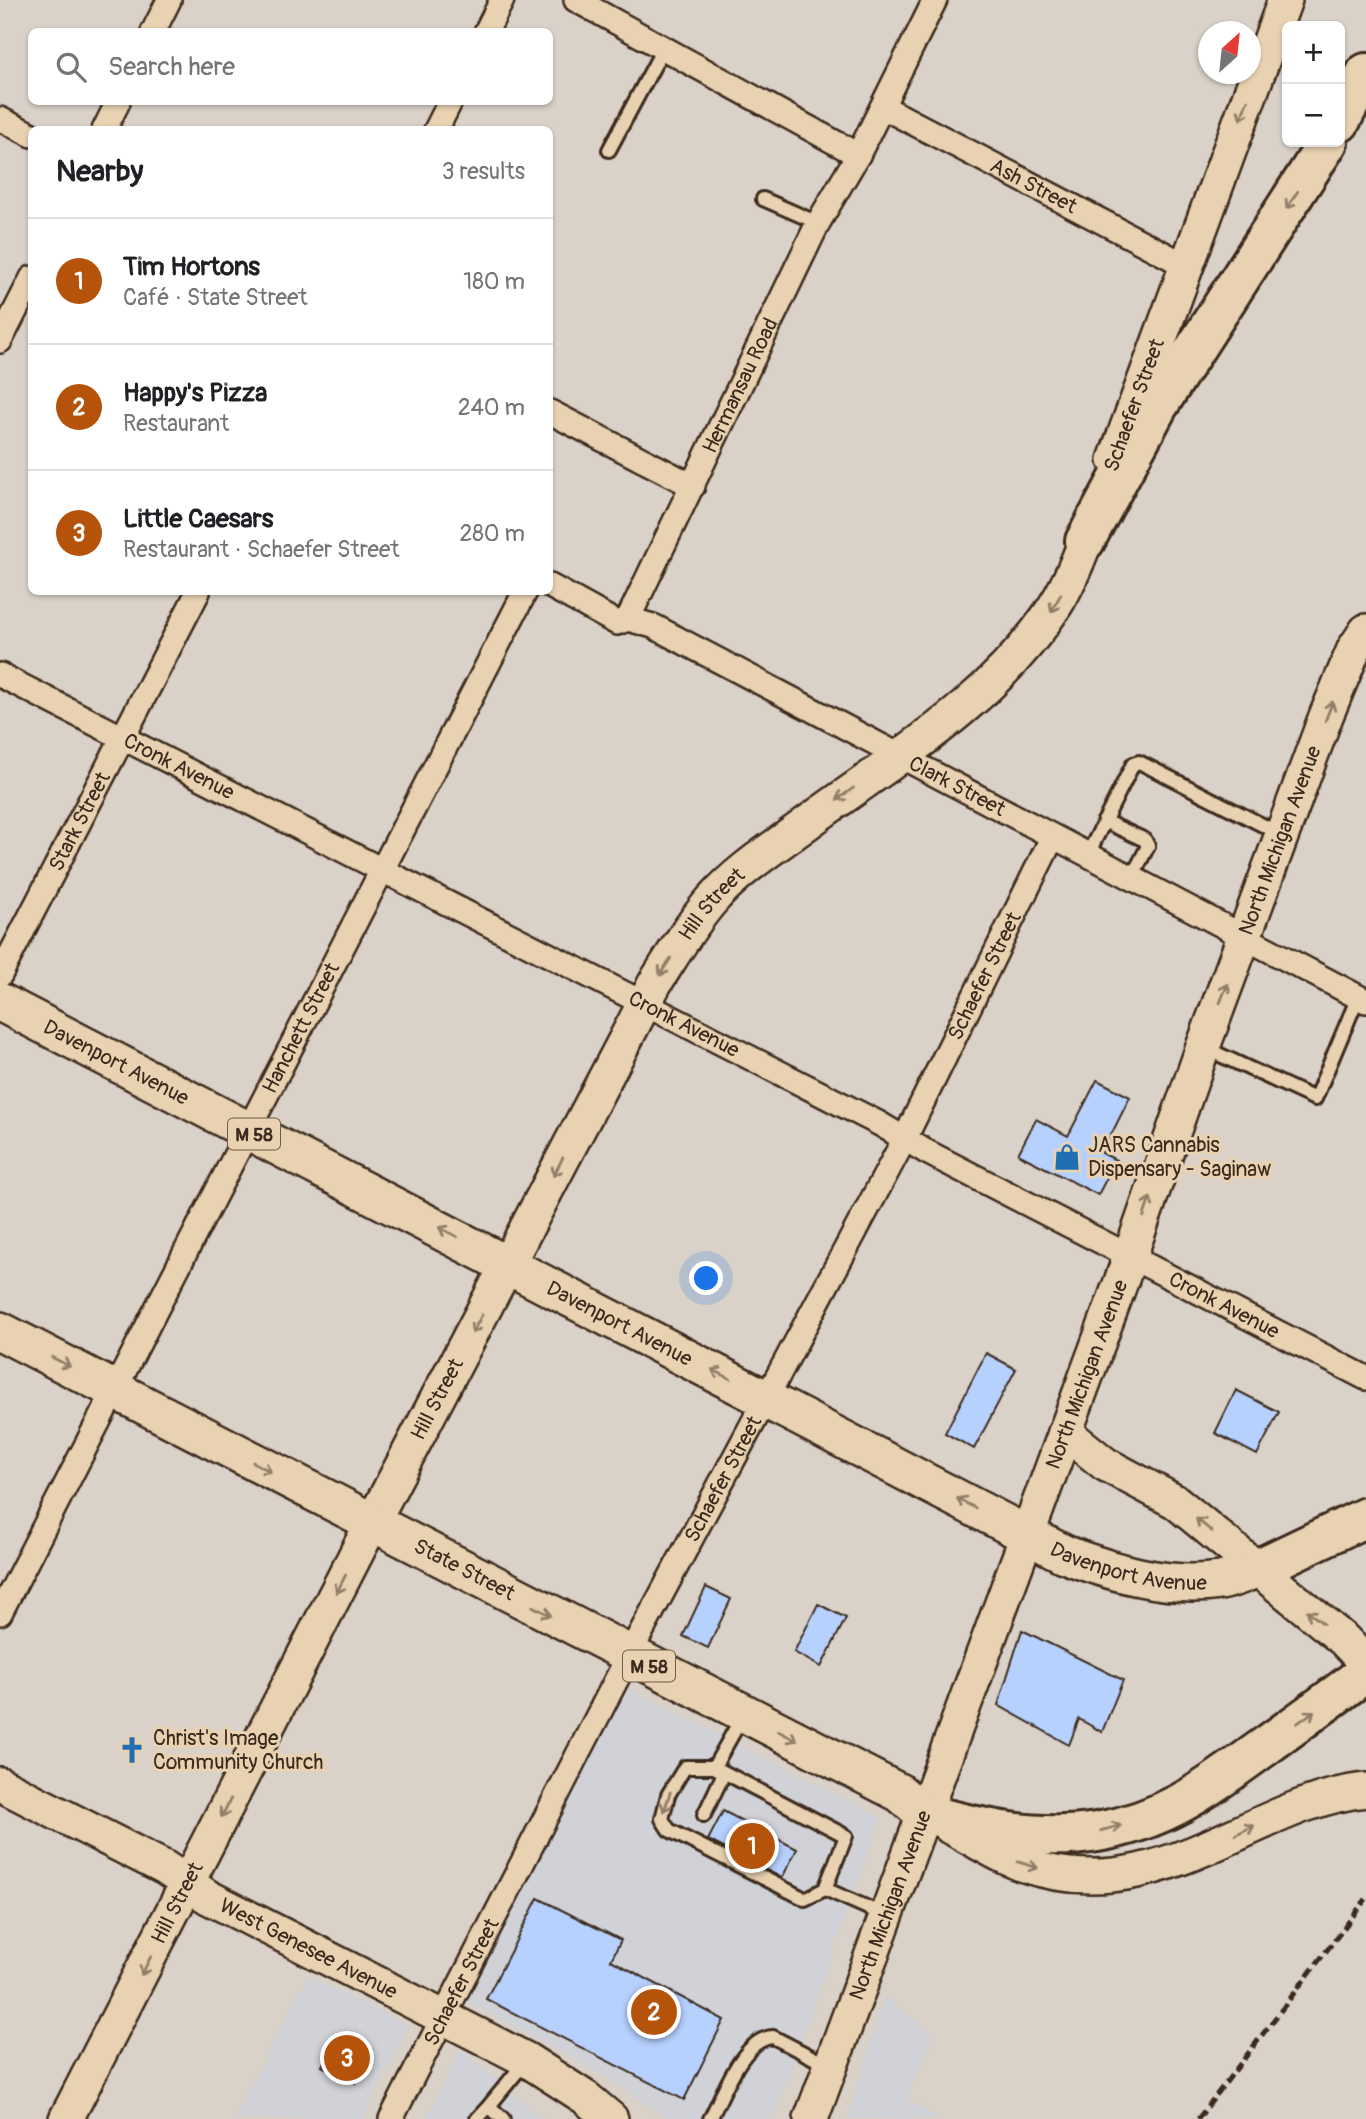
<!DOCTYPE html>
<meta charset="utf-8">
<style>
:root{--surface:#fff;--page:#f2f2f2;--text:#202124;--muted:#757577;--line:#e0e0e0;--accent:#b45309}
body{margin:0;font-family:Pangolin,sans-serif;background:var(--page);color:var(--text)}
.controls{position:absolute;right:21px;top:21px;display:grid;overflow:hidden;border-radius:10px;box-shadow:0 2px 5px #0004}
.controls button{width:63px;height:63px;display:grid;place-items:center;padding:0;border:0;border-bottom:2px solid var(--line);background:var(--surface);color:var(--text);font:35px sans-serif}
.compass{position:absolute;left:1198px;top:21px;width:63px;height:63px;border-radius:50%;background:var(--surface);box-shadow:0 2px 5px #0004;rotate:27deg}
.you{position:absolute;left:707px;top:1279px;width:24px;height:24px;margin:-18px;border:5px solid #fff;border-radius:50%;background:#1a73e8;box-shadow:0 0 0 10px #1a73e833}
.badge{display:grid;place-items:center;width:46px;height:46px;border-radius:50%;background:var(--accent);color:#fff;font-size:23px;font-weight:700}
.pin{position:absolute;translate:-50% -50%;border:4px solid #fff;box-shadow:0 2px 7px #0006}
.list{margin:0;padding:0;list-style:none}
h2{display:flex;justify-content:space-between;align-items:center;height:91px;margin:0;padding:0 28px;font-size:30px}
h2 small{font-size:23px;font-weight:400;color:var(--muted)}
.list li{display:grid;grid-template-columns:46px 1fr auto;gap:21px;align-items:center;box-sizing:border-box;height:126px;padding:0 28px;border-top:2px solid var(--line)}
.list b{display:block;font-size:26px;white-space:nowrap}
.list p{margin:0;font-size:23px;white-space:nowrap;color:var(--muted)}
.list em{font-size:23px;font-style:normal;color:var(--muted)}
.icon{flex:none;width:38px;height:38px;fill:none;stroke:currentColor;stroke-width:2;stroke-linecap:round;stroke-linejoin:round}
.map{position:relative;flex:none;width:1366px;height:2119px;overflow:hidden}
.search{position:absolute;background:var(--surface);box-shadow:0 2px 5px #0004;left:28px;top:28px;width:525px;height:77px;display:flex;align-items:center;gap:18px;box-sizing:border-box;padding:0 24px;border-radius:10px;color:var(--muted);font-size:26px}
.panel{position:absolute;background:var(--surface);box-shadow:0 2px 5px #0004;left:28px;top:126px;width:525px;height:469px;border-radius:10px}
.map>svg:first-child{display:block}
.built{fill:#d0d2d8}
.building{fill:#b7d1ff;stroke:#3b2a1e;stroke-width:2}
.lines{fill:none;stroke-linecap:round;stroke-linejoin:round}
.lane-casing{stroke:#3b2a1e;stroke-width:18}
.street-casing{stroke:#3b2a1e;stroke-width:28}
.secondary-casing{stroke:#3b2a1e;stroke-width:38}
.primary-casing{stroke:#3b2a1e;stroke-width:42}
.highway-casing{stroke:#3b2a1e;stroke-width:44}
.lane{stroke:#e9d2b1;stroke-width:12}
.street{stroke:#e9d2b1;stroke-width:23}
.secondary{stroke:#e9d2b1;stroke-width:33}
.primary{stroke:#e9d2b1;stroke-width:37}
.highway{stroke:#e9d2b1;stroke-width:38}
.rail{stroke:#3b2a1e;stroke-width:5;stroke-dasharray:10 5;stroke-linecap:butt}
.oneway{stroke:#927e68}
.labels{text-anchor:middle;stroke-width:6;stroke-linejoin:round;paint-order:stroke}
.shield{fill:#e9d2b1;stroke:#6f5c4a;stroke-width:2}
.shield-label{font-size:19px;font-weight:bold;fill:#3b2a1e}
.street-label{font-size:21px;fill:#3b2a1e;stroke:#e9d2b1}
.poi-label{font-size:21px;fill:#3b2a1e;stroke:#e9d2b1;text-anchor:start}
</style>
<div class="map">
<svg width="1366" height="2119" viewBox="0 0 1366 2119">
<rect width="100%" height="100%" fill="#dad2c8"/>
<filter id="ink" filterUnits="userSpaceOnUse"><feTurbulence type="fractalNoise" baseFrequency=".0143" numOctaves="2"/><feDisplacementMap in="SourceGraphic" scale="14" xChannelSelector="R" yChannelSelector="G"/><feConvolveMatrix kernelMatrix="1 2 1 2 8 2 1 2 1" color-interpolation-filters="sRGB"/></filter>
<g filter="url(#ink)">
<path class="built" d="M628,1688L881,1817L773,2119H668L614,2081L466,2001Z
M309,1976L408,2026L363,2119H233Z
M885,1996L934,2035L907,2099L941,2119H848Z
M461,2048L542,2119H426Z"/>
<path class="building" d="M1097,1080L1130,1097L1102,1153L1116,1160L1098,1195L1018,1154L1036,1119L1068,1136Z
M986,1353L1016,1369L974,1449L945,1433Z
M1236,1390L1279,1412L1257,1455L1215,1433Z
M706,1587L731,1599L708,1648L683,1636Z
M818,1604L846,1618L821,1667L794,1652Z
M1022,1630L1123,1680L1102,1732L1079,1719L1069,1745L998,1705Z
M723,1811L797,1849L782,1878L708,1840Z
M538,1898L621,1940L611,1960L724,2020L684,2100L486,1999Z
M339,2033L372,2050L355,2083L322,2066Z"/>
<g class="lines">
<defs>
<path id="lane" d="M609,150L664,47
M763,199L818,223
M1104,821L1145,840L1148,846L1131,879
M1087,856L1133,764L1139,762L1280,834
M1203,1047L1315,1099L1358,997
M742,1717L714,1767L846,1836L825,1889L884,1915
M714,1767H685L668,1795L662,1819L669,1830L805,1899L825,1889
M704,1815L724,1773
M477,2119L489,2106
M503,2119L489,2106L525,2062
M710,2119C723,2095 743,2038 773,2037L829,2066"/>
<g id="street">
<path d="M576,0L858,155"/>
<path d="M153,32L169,0"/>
<path d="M486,32L502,0"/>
<path id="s1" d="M883,107L1185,265"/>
<path d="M0,119L32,135"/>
<path d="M104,130L118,102"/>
<path d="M436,130L450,102"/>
<path d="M0,341L32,278"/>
<path d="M550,412L693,486"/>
<path id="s2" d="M550,586L617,623L628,619L653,626L1366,1001"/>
<path id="s3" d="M628,619L818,223L858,155L935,0"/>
<path id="s4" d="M0,675L880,1124L925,1151L1366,1378"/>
<path id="s5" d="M0,975L198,592"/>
<path id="s6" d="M0,1613L525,592"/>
<path id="s7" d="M391,2119L629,1655L904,1140L1052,838"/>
</g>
<g id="secondary">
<path d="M1115,460L1285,0"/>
<path d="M1065,1432L1105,1464L1176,1502L1344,1640L1366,1663"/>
<path id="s8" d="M0,1784L165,1868L208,1897L527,2060L586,2098L611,2119"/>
<path d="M950,1827C973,1839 997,1855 1021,1864C1107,1894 1172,1864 1250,1828C1287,1811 1326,1794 1366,1790"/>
<path id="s9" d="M66,2119L372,1523L655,983C673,955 690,925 712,900C738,870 775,847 807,823C895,758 991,703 1053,609C1071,582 1083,548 1094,518"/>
<path id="s10" d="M811,2119L1122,1279L1203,1047L1326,716L1354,649L1366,631"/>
</g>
<g id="primary">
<path id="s11" d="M0,1002L1064,1554C1112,1572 1168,1589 1220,1581C1232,1579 1245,1573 1257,1569"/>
<path id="s12" d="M0,1331L900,1793L923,1813"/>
</g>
<path id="highway" d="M1340,122L1366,73
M1085,541L1158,406L1328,142
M1257,1569L1366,1517
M923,1813C979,1828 1039,1842 1097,1832C1168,1820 1210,1786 1267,1745C1300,1721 1334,1697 1366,1672"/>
</defs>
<use href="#lane" class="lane-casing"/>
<use href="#street" class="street-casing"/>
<use href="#secondary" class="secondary-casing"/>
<use href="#primary" class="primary-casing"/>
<use href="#highway" class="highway-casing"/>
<use href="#lane" class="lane"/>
<use href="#street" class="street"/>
<use href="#secondary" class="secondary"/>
<use href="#primary" class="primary"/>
<use href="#highway" class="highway"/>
<path class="rail" d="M1198,2119L1366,1899"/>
</g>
<defs><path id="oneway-shaft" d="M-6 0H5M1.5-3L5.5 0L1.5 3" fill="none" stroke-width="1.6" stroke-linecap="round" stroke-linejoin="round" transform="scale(1.75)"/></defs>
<g class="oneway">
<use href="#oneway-shaft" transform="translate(1244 110) rotate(111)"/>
<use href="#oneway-shaft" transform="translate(1292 200) rotate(123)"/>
<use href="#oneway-shaft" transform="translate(1056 603) rotate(119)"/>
<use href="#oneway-shaft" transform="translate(1329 711) rotate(-69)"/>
<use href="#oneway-shaft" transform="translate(845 794) rotate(144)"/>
<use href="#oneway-shaft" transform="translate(665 967) rotate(123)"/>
<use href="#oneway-shaft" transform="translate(1224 993) rotate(-68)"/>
<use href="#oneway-shaft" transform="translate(558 1167) rotate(117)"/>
<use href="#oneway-shaft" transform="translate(1147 1207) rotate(-71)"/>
<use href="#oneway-shaft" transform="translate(448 1232) rotate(-153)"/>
<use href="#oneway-shaft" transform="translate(477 1324) rotate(118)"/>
<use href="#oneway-shaft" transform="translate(61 1362) rotate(27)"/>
<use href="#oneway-shaft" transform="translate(721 1374) rotate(-153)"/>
<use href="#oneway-shaft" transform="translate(262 1467) rotate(28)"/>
<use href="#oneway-shaft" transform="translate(966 1503) rotate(-152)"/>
<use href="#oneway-shaft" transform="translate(1204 1525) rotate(-140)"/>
<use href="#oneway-shaft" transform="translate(341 1584) rotate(117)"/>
<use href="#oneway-shaft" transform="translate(542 1611) rotate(27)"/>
<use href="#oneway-shaft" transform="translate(1315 1617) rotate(-141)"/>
<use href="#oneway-shaft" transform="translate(1306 1717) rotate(-36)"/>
<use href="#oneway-shaft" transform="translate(788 1736) rotate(27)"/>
<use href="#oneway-shaft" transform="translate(667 1802) rotate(108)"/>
<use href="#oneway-shaft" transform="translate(226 1808) rotate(117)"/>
<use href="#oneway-shaft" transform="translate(1111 1828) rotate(-15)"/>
<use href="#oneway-shaft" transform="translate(1245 1830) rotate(-25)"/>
<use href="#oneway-shaft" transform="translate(1028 1865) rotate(17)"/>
<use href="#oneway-shaft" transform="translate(146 1966) rotate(117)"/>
</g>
</g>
<defs>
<symbol id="shop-bare" viewBox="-9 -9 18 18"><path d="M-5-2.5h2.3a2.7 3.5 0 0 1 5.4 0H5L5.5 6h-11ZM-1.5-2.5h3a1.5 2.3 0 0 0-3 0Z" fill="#1f6fb2" stroke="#e9d2b1" stroke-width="2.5" paint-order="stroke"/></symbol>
<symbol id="church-bare" viewBox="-9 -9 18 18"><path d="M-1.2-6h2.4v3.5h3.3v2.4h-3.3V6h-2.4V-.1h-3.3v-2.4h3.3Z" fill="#1f6fb2" stroke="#e9d2b1" stroke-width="2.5" paint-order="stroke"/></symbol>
</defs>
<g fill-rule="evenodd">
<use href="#shop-bare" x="1048" y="1138" width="38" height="38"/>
<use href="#church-bare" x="113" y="1731" width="38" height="38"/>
</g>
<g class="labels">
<g class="shield">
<rect x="228" y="1118.5" width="52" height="31" rx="5"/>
<rect x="623" y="1650.5" width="52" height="31" rx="5"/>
</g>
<g class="shield-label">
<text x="254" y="1141">M 58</text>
<text x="649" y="1673">M 58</text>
</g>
<g class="street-label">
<text dy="7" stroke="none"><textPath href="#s1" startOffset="170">Ash Street</textPath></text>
<text dy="7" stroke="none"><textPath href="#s3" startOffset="259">Hermansau Road</textPath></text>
<text transform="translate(1134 405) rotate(-70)" y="7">Schaefer Street</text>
<text dy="7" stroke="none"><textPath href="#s4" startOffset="201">Cronk Avenue</textPath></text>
<text dy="7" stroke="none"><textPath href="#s2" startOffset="458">Clark Street</textPath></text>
<text dy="7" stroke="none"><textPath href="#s5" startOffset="173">Stark Street</textPath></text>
<text dy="7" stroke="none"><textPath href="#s10" startOffset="1362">North Michigan Avenue</textPath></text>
<text dy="7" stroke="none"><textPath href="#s9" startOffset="1377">Hill Street</textPath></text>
<text dy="7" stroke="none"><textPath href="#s7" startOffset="1288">Schaefer Street</textPath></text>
<text dy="7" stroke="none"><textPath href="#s4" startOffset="768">Cronk Avenue</textPath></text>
<text dy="7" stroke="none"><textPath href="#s6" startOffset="658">Hanchett Street</textPath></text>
<text dy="7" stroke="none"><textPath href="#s11" startOffset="131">Davenport Avenue</textPath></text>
<text dy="7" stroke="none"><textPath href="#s4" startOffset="1377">Cronk Avenue</textPath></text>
<text dy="7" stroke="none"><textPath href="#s11" startOffset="698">Davenport Avenue</textPath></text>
<text dy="7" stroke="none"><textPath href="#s10" startOffset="794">North Michigan Avenue</textPath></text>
<text dy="7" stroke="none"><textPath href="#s9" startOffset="810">Hill Street</textPath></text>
<text dy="7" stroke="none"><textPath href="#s7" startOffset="721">Schaefer Street</textPath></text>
<text dy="7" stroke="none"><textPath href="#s11" startOffset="1265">Davenport Avenue</textPath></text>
<text dy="7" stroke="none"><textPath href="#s12" startOffset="522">State Street</textPath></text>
<text dy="7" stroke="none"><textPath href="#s9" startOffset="243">Hill Street</textPath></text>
<text dy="7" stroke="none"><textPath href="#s10" startOffset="228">North Michigan Avenue</textPath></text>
<text dy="7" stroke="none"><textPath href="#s8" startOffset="350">West Genesee Avenue</textPath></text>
<text dy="7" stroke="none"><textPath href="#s7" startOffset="154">Schaefer Street</textPath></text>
</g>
<g class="poi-label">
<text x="1088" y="1152">JARS Cannabis<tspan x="1088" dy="24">Dispensary - Saginaw</tspan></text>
<text x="153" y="1745">Christ's Image<tspan x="153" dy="24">Community Church</tspan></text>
</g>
</g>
</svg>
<div class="controls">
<button>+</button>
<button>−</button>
</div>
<svg class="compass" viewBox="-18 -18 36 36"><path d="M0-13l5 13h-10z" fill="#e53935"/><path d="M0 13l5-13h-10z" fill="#757577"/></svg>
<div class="you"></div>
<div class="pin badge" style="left:752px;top:1846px">1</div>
<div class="pin badge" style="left:654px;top:2012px">2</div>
<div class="pin badge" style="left:347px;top:2058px">3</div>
<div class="search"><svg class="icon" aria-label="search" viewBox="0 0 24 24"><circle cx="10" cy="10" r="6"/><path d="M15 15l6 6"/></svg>Search here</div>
<section class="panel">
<h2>Nearby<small>3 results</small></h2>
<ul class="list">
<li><span class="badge">1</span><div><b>Tim Hortons</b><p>Café · State Street</p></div><em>180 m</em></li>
<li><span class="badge">2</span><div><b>Happy's Pizza</b><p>Restaurant</p></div><em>240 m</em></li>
<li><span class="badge">3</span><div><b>Little Caesars</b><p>Restaurant · Schaefer Street</p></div><em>280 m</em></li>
</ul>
</section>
</div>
